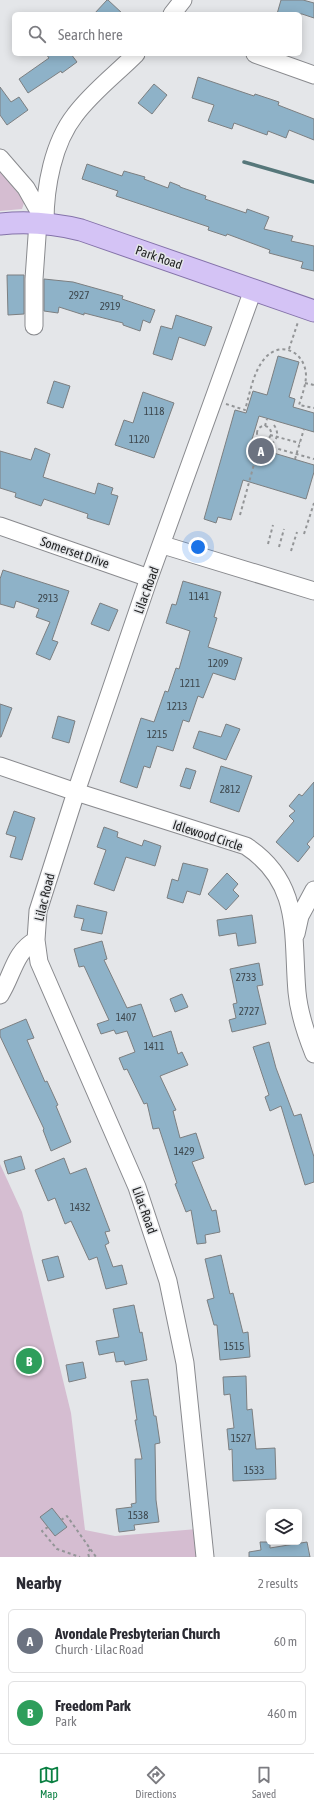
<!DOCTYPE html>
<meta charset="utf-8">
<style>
:root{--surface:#fff;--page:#f2f2f3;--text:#2b2b33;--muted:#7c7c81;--line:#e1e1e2;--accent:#0b8043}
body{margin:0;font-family:"Asap Condensed",sans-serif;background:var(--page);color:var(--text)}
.controls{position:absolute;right:12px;bottom:12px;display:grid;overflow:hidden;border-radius:6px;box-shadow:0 2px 10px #0003}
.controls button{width:36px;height:36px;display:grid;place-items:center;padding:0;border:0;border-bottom:1px solid var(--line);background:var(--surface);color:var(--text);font:20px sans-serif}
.you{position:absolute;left:198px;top:547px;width:14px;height:14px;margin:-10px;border:3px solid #fff;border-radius:50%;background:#1a73e8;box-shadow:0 0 0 6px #1a73e833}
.badge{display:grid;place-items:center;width:26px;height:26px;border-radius:50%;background:var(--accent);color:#fff;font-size:13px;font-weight:700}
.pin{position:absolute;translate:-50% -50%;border:2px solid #fff;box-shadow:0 1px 4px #0006}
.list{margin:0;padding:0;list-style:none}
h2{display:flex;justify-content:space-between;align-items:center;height:52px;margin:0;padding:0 16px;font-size:17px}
h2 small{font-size:13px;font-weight:400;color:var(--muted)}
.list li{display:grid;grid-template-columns:26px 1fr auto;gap:12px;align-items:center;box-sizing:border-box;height:64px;margin:0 8px 8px;padding:0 8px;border:1px solid var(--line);border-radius:6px}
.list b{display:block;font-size:15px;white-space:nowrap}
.list p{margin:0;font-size:13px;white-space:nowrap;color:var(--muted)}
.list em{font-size:13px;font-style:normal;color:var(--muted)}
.icon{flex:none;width:22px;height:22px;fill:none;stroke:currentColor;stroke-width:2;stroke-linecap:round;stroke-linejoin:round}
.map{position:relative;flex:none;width:314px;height:1557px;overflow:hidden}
.search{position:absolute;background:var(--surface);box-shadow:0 2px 10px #0003;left:12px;right:12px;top:12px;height:44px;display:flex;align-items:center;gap:10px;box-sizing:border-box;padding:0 14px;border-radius:6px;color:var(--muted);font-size:15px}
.sheet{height:196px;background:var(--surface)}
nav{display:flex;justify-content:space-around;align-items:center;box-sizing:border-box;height:56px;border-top:1px solid var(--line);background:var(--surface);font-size:11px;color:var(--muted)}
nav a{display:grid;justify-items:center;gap:2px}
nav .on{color:var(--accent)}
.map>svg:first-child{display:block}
.green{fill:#d5bdd1}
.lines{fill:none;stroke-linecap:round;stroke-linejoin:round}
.stream{stroke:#56777a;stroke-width:3.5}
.building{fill:#8eb2c8;stroke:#7c7f81}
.minor-casing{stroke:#898a8e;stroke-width:19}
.major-casing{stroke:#8472a9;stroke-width:23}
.path{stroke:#939597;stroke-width:2;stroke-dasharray:3 3;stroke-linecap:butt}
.minor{stroke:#fff;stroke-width:17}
.major{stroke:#d4c3f5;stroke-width:21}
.labels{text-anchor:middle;stroke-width:3;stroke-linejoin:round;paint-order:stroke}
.number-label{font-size:11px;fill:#3e484e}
.street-label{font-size:13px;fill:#242526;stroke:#e4e6e9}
</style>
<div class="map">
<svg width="314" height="1557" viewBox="0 0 314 1557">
<rect width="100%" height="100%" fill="#e4e6e9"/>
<path class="green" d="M0,171L22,198L24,203L22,209L0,211Z
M0,1164L22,1212L71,1413L85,1530L115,1536L197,1529L199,1557H0Z"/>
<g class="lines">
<path class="stream" d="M244,162L314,182"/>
</g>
<path class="building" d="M107,0H108L123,14H94Z
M281,0H303L314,3V18L302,14H277Z
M46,54H71L77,62L62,73L61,71L28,93L19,79L49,58Z
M198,77L254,96L255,94L279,102L278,105L314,119V140L289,130L286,138L268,131L267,135L234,123L232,129L208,121L214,105L192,98Z
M154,84L167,95L152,114L138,103Z
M0,87L11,102L19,97L28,110L7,125L0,115Z
M87,164L122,176L124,171L145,177L144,179L168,188L170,182L180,186V187L206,196L205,199L246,213L247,209L269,217L264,229L293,236L291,241L314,246V271L301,268L303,262L269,253L270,250L227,234L226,236L208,230L209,227L116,196L118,191L82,179Z
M7,275H24V314L8,315Z
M44,279L73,282L123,296L122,299L155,310L150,323L143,320L140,331L123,325V323L84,313V315L59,307L58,313L44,311Z
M176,315L212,327L205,346L179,337L172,360L153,354L161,326L172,329Z
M278,356L299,362L289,397L295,399L293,407L314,413V432L259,416L250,446L314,465V472L306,499L243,480L231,520L218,517L216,523L204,519L235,410L246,413L253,391L267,395Z
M54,381L70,386L63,408L47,403Z
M143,392L174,403L154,458L115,445L124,420L133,423Z
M35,448L50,454L43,477L95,494L98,483L113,488L111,494L118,496L109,525L87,518L88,514L44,499L41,506L15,497L16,493L0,488V451L31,460Z
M3,570L69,591L52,640L58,642L50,660L36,654L50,622L36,617L39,609L16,601L14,608L0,604V579Z
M183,581L221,592L214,617L217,618L208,647L242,658L235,680L213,673L203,698L198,696L189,722L183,720L173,751L157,746L150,768L144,766L137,788L120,782L141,718L154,722L165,691L168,692L176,668L179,669L190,631L166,623L172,604L176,605Z
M100,603L118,610L109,631L91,624Z
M0,704L12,708L1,737H0Z
M58,716L75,721L69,743L52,738Z
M226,724L240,729L226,760L193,748L199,731L221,737Z
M221,766L252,776L239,812L210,802Z
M186,768L196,771L190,789L180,786Z
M314,782V836L307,844L310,847L298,862L276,842L294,821L289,816L295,811L289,806L299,794L302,796Z
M14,811L35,818L22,860L10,857L16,837L6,834Z
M104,827L118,832L117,837L142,846L144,840L161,846L155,866L126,857L114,891L94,884L106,850L97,847Z
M183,863L208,869L200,895L187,891L183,903L167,898L172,879L178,881Z
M227,873L238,884L233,890L239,896L226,910L208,894Z
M77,905L107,912L102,934L81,930L84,919L74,917Z
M252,915L256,943L238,946L236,933L219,936L217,920Z
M102,941L107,959L104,960L127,1008L141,1004L153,1037L171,1031L178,1054L182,1052L188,1065L160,1076L176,1110L173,1111L180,1138L196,1133L204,1158L192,1162L212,1211L216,1210L220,1232L205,1235L206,1243L197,1244L191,1210L186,1212L175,1184L177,1183L159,1128L153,1129L147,1103L144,1104L127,1069L124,1070L119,1058L135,1052L127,1031L116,1034L114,1030L101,1034L97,1024L109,1020L84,966L79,967L74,949Z
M259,963L263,985L257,986L266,1024L232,1032L229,1020L236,1018L233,1004L237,1003L230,969Z
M182,994L188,1007L175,1012L170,999Z
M26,1019L34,1038L27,1040L45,1082L47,1081L58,1105L56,1106L71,1142L51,1151L43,1130L44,1129L0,1036V1030Z
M269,1042L276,1068L294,1116L301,1114L314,1157V1182L305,1185L281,1106L270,1111L265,1097L269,1095L253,1047Z
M21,1156L25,1169L8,1174L4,1161Z
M64,1158L70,1174L86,1168L110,1231L105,1232L109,1243L105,1245L113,1267L122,1265L127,1284L106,1289L97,1257L89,1260L71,1221L65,1224L55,1198L48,1201L35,1170Z
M221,1255L230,1294L233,1293L243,1333L248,1332L250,1357L220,1360L217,1325H214L207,1300L214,1298L205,1259Z
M58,1256L64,1277L48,1281L42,1260Z
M134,1305L140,1333L142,1332L147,1360L125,1365L124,1361L116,1362L114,1352L99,1355L96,1341L119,1337L113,1309Z
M83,1362L86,1378L69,1382L66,1365Z
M246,1376L247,1410L252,1409L256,1449L275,1448L276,1479L233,1481L232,1449L229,1450L227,1429L234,1428L230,1394L224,1395L223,1377Z
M148,1379L154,1416H156L160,1443L155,1444L156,1500L159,1522L134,1525L135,1530L119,1532L116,1509L132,1507L131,1504L136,1503L135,1459H142L135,1420H137L131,1381Z
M52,1508L67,1527L55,1536L40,1517Z
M260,1542H270V1548L307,1542L310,1557H249V1552L261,1550Z"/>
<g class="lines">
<defs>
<path id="minor" d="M172,14L183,0
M255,54L314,75
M0,158L26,188L44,220
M45,222C45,187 53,143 75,115C92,92 116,74 136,54
M34,326V279L38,222
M0,526L149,578
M163,545L314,591
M0,766L76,792L246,846C302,883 292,934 297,992C299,1014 306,1034 314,1054
M296,934L300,916L314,890
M0,995C13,975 14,952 36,940
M205,1557L185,1363L168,1281L137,1187L39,962L36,940L38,911L76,792L149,578L253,290"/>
<path id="major" d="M0,224C28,221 53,223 81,230L314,311"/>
</defs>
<use href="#minor" class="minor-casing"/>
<use href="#major" class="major-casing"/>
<path class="path" d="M289,349L298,322
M305,383L314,385
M226,404L245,410C250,393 253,372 265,358C281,340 305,352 306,375C306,385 302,395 299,405L314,408
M274,425C280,434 277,441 268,446L314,459
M265,426L267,419
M257 433a7 7 0 1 1 14 0a7 7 0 1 1-14 0Z
M270,435L300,443
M295,459L304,429
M240,515L261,439
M304,534L314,503
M268,544L273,525
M279,547L284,529
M291,551L297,532
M61,1520L67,1516L96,1557
M48,1527L42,1531L57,1549L80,1557
M89,1557L88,1553L90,1549"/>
<use href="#minor" class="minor"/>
<use href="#major" class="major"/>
</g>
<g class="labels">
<g class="number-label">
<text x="79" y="299">2927</text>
<text x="110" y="310">2919</text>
<text x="154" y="415">1118</text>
<text x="139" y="443">1120</text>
<text x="199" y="600">1141</text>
<text x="48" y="602">2913</text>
<text x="218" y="667">1209</text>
<text x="190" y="687">1211</text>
<text x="177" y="710">1213</text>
<text x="157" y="738">1215</text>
<text x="230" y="793">2812</text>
<text x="246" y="981">2733</text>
<text x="249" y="1015">2727</text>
<text x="126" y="1021">1407</text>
<text x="154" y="1050">1411</text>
<text x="184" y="1155">1429</text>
<text x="80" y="1211">1432</text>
<text x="234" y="1350">1515</text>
<text x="241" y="1442">1527</text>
<text x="254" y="1474">1533</text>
<text x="138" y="1519">1538</text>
</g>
<g class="street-label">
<text transform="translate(159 257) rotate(19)" y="5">Park Road</text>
<text transform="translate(75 552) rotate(19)" y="5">Somerset Drive</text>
<text transform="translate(146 590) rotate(-70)" y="5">Lilac Road</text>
<text transform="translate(208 835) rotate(18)" y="5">Idlewood Circle</text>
<text transform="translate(44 897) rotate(-76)" y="5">Lilac Road</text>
<text transform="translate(145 1210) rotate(70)" y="5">Lilac Road</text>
</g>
</g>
</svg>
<div class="controls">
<button><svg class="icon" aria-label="layers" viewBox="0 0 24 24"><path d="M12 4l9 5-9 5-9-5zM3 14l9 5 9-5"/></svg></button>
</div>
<div class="you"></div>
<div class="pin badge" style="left:261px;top:451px;background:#6b7280">A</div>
<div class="pin badge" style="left:29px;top:1361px;background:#2e9e5b">B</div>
<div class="search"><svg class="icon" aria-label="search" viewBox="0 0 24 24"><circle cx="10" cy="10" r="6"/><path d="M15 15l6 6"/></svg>Search here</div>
</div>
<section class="sheet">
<h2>Nearby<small>2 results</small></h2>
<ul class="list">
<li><span class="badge" style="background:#6b7280">A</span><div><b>Avondale Presbyterian Church</b><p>Church · Lilac Road</p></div><em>60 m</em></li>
<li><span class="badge" style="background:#2e9e5b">B</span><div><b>Freedom Park</b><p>Park</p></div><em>460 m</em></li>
</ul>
</section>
<nav>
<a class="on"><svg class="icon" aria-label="map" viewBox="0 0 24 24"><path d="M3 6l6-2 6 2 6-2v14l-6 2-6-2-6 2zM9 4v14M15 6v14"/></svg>Map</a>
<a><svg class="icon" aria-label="directions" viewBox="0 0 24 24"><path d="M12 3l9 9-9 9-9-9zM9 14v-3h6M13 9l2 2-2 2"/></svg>Directions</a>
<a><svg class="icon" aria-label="saved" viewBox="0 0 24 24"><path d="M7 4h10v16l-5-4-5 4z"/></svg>Saved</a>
</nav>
